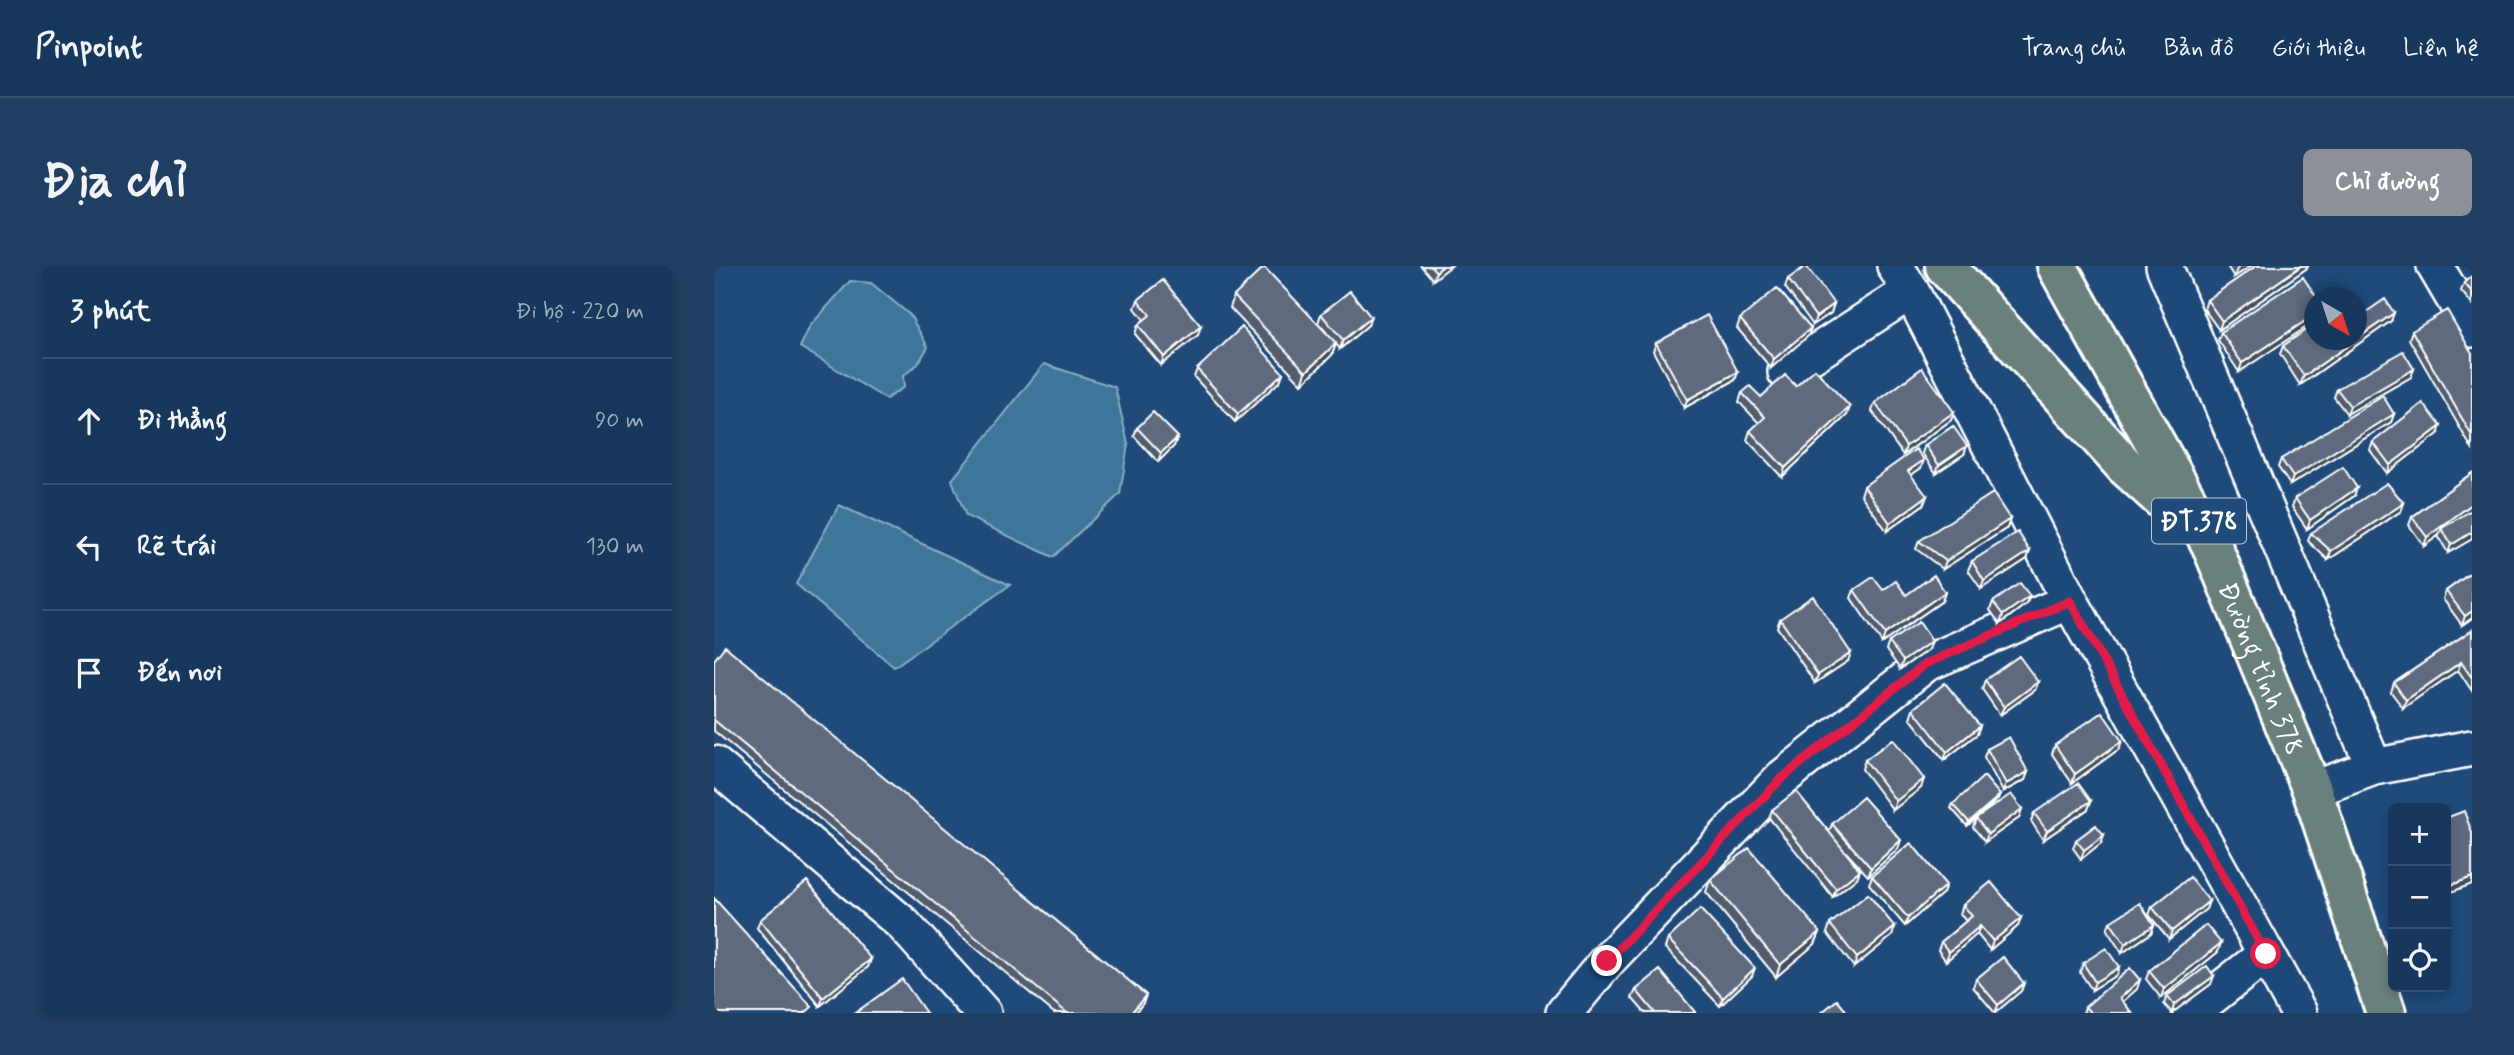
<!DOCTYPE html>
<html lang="vi">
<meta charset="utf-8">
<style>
:root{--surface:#17385c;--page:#203f62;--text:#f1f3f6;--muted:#9eacbb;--line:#365272;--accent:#8c9099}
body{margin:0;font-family:Mynerve,sans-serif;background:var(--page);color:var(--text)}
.controls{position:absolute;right:21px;bottom:21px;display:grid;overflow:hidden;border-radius:10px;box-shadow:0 4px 10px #0003}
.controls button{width:63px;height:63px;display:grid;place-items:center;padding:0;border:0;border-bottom:2px solid var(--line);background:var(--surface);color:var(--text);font:35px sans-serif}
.compass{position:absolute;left:1590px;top:21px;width:63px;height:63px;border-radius:50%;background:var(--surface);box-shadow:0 4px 10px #0003;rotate:141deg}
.stop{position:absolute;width:21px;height:21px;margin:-16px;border:5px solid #e11d48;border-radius:50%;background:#fff}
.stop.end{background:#e11d48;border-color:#fff;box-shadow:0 2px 7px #0008}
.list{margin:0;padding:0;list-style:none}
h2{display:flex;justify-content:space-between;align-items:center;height:91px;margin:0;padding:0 28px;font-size:30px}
h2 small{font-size:23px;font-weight:400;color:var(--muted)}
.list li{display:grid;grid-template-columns:46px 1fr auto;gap:21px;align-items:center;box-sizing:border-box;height:126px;padding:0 28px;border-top:2px solid var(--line)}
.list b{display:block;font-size:26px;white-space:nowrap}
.list em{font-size:23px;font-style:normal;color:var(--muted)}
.icon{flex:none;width:38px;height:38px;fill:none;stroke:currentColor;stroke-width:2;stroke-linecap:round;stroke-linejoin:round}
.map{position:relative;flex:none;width:1758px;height:747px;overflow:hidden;border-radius:10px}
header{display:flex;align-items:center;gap:42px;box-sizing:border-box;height:98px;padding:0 35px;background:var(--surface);border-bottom:2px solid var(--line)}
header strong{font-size:33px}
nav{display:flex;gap:38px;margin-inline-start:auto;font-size:24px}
.intro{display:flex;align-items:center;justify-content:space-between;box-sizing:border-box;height:168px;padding:0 42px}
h1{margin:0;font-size:49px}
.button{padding:18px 32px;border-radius:10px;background:var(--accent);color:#fff;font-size:24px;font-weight:700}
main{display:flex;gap:42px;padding:0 42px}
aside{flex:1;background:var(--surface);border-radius:10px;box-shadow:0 4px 10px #0003}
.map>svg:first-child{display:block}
.water{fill:#3e769a;stroke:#8badc2;stroke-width:2}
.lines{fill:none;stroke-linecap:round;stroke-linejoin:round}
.minor-casing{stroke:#fff;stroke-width:40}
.major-casing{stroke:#fff;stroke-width:44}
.minor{stroke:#1f4a7a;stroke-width:35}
.major{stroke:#6a807c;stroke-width:38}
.wall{fill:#525c6c;stroke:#fff;stroke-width:2}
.shaded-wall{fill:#424b58;stroke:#fff;stroke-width:2}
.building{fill:#5f6b7e;stroke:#fff;stroke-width:2}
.route{stroke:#e11d48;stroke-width:9}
.labels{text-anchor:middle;stroke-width:7;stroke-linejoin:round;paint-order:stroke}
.shield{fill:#1f4a7a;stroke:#bcc9d7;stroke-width:2}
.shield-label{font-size:26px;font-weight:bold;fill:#fff}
.street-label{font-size:28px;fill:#fff;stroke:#1f4a7a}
</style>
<header>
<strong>Pinpoint</strong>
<nav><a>Trang chủ</a><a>Bản đồ</a><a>Giới thiệu</a><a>Liên hệ</a></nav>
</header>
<div class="intro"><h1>Địa chỉ</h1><a class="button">Chỉ đường</a></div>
<main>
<aside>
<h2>3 phút<small>Đi bộ · 220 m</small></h2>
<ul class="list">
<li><svg class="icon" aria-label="ahead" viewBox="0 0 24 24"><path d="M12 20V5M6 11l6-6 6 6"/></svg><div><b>Đi thẳng</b></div><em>90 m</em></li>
<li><svg class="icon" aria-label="left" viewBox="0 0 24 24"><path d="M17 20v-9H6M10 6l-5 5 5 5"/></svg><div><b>Rẽ trái</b></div><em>130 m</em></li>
<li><svg class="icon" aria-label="arrive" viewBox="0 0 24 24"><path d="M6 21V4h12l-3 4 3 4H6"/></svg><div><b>Đến nơi</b></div></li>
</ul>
</aside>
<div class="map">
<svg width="1758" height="747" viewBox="0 0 1758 747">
<rect width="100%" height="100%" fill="#1f4a7a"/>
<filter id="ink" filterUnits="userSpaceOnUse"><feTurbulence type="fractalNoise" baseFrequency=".0143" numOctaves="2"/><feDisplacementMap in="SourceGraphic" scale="14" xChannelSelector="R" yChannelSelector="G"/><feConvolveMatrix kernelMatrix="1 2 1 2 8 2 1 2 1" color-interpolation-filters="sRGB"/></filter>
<g filter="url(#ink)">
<path class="water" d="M136,15L157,17L196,49L214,81L204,98L189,110L190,121L172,133L86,81L96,60Z
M330,98L401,121L414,178L406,228L339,291L252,250L238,214Z
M125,239L296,319L180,401L82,318Z"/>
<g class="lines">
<defs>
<path id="minor" d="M1181,0L1197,25L1356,335L1585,747
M1450,0L1660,501
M1721,0L1758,63
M1072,106L1197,25
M0,498L189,658L269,747
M1598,524L1660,501L1758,482
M850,747L893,695L1067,513L1211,398L1356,335
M1477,747L1552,688"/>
<g id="major">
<path d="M1231,0L1411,200L1473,256"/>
<path id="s1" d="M1343,0L1497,278L1598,524L1672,747"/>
</g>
</defs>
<use href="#minor" class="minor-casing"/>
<use href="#major" class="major-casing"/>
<use href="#minor" class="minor"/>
<use href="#major" class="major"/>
</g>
<path class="wall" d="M707,0H737L719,14Z
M1513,0H1537L1520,11Z
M1542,0H1594L1593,2L1505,64L1490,43L1493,34Z
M1758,10V38L1747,25L1750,17Z
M1074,13L1117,47L1099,59L1071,21Z
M520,30L613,67L604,57L607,48L654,59L626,83L622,78L618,89L588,118L516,42Z
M1603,32L1525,106L1504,74L1507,66Z
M424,34L484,69L447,99L421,68L424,59L430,54L421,42Z
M1645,51L1677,55L1586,119L1566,88L1569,80Z
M1026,53L1097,62L1094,70L1057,102L1023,62Z
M1698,65L1758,87V183L1695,73Z
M942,77L1024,106L1021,114L970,142L939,85Z
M483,103L569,107L566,115L521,156L480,111Z
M1697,111L1633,148L1620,131L1623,123Z
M1028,127L1047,131L1133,149L1068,211L1033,174L1036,165L1045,157L1025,136Z
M1161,137L1240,146L1237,154L1189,189L1158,145Z
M1680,148L1677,156L1576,219L1564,201L1567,193Z
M423,162L460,180L444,196L420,170Z
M1724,168L1673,207L1656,184L1659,176Z
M1211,179L1250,188L1222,207L1208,187Z
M1207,202L1197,209L1210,238L1173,265L1147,229L1150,220Z
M1758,207V273L1734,287L1724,270L1725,269L1710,280L1695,259L1698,251Z
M1640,230L1593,263L1578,241L1581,232Z
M1690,237L1687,245L1614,294L1594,275L1597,267Z
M1296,253L1293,262L1229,303L1202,283L1205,275Z
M1316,285L1313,293L1267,323L1254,304L1258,295Z
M1758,306V352L1748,359L1729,333L1732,325Z
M1140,324H1169L1192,329L1231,326L1228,335L1168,377L1137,332Z
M1316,330L1312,338L1286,358L1276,344L1279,336Z
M1066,353L1134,395L1101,417L1063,361Z
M1758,364V425L1744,404L1689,442L1677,426L1680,417Z
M1175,376L1215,383L1186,403L1172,384Z
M0,394L432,729L429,737L421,747H340L0,465Z
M1271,414L1324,416L1321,424L1286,449L1268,423Z
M1199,443L1263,468L1230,494L1196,452Z
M1341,479L1405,483L1358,517L1338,488Z
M1273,483L1314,506L1311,514L1289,526L1270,491Z
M1151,494L1207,522L1179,544L1148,503Z
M1286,529L1284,533L1263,552H1305L1271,576L1259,561L1262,552L1253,560L1237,542L1239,538Z
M1377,535L1374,543L1329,574L1317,555L1320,547Z
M1058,544L1115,566L1118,558L1184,583L1154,610L1131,585L1146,604L1143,612L1119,631L1055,552Z
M1362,574L1387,577L1367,593L1359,582Z
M1158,610L1229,627L1191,660L1155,618Z
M996,614L1106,666L1101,678L1062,711L992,626Z
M1495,635L1492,643L1455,673L1435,649L1438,641Z
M1249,639L1304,660L1276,684L1263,668L1232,695L1224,684L1227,676L1252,655L1246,648Z
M46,654L157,693L154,701L106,740L43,662Z
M1396,656L1440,659L1437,667L1408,687L1393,664Z
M1116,658L1178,670L1140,701L1113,667Z
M954,673L1038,710L1006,740L951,682Z
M1504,686L1447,732L1432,713L1435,705Z
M1369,697L1402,709L1378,724L1366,706Z
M1262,713L1310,717L1307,725L1281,747L1259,721Z
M1497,718L1458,747L1450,738L1453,730Z
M1423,723L1408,735L1418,747H1369L1371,741Z
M922,724L981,746V747H931L918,732Z"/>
<path class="shaded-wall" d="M729,0H737L719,14L722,6Z
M1527,0H1537L1520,11L1523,3Z
M1587,0H1594L1593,2L1505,64L1508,55Z
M1120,38L1117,47L1099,59L1102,51Z
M1680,47L1677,55L1586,119L1590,110Z
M1600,49V56L1525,106L1528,97Z
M657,51L654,59L626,83L629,74Z
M487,60L484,69L447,99L450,91Z
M1097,62L1094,70L1057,102L1060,93Z
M622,77L618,89L588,118L592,106Z
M1700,103L1697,111L1633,148L1636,140Z
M1024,106L1021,114L970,142L973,134Z
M569,107L566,115L521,156L524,148Z
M1136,141L1133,149L1068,211L1071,202Z
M1240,146L1237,154L1189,189L1192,180Z
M1680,148L1677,156L1576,219L1579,211Z
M1727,160L1724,168L1673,207L1676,199Z
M464,171L460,180L444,196L447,187Z
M1253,180L1250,188L1222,207L1225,199Z
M1210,194L1207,202L1191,213L1194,205Z
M1643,222L1640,230L1593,263L1596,254Z
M1213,230L1210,238L1173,265L1176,257Z
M1690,237L1687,245L1614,294L1617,285Z
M1758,238V245L1728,262L1725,269L1710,280L1713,271Z
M1296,253L1293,262L1229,303L1232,295Z
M1758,266V273L1734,287L1737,279Z
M1316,285L1313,293L1267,323L1270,315Z
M1231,326L1228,335L1168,377L1171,368Z
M1316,330L1312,338L1286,358L1289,349Z
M1758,345V352L1748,359L1751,350Z
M1218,375L1215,383L1186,403L1189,395Z
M1137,387L1134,395L1101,417L1104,409Z
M1747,396L1744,404L1689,442L1692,434Z
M1324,416L1321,424L1286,449L1290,441Z
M1266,460L1263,468L1230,494L1233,486Z
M1408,475L1405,483L1358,517L1361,508Z
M1314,506L1311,514L1289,526L1292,518Z
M1210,513L1207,522L1179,544L1182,535Z
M1286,529L1284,533L1253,560L1255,556Z
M1377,535L1374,543L1329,574L1333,565Z
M1308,543L1305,552L1271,576L1274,568Z
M1390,569L1387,577L1367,593L1370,584Z
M1187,574L1184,583L1154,610L1157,602Z
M1146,604L1143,612L1119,631L1122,623Z
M1758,611V618L1732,628V621Z
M1232,619L1229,627L1191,660L1194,652Z
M1495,635L1492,643L1455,673L1458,665Z
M1307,652L1304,660L1276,684L1279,675Z
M1440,659L1437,667L1408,687L1411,678Z
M1266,660L1263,668L1232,695L1235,686Z
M1181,661L1178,670L1140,701L1143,692Z
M1106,666L1101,678L1062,711L1066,699Z
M1507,677L1504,686L1447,732L1450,723Z
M157,693L154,701L106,740L109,732Z
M1405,701L1402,709L1378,724L1381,716Z
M1041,702L1038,710L1006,740L1009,732Z
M1500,710L1497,718L1458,747L1460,739Z
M1426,714L1423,723L1403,741L1406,732Z
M1310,717L1307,725L1281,747L1284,739Z
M432,729L429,737L421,747H417Z"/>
<path class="building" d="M717,0H729L722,6Z
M1092,0L1120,38L1102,51L1074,13Z
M1542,0H1587L1508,55L1493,34Z
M550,1L622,77L592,106L520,30Z
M1758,10V26L1750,17Z
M1589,11L1603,32H1600V49L1528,97L1507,66Z
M449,14L487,60L450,91L424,59L436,49L424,34Z
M1063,22L1097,62L1060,93L1026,53Z
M636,25L657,51L629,74L607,48Z
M1671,33L1680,47L1642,73V47L1645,51Z
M1733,44L1758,87V170L1698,65Z
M993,49L1024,106L973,134L942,77Z
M1600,58V74H1642L1590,110L1569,80Z
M528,61L569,107L524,148L483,103Z
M1689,85L1700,103L1636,140L1623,123Z
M1208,102L1240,146L1192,180L1161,137Z
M1101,103L1136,141L1071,202L1036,165L1051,151L1028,127L1036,120L1047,131L1071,109L1082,120Z
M1669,130L1680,148L1579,211L1567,193Z
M1709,137L1727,160L1676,199L1659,176Z
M439,146L464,171L447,187L423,162Z
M1239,160L1253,180L1225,199L1211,179Z
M1202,183L1210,194L1194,205L1213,230L1176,257L1150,220Z
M1629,201L1643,222L1596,254L1581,232Z
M1758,207V238L1713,271L1698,251Z
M1673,217L1690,237L1617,285L1597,267Z
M1279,227L1296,253L1232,295L1205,275Z
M1758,244V266L1737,279L1728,262Z
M1304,266L1316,285L1270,315L1258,295Z
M1758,306V345L1751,350L1732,325Z
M1220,309L1231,326L1171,368L1140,324L1159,311L1169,324L1182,315L1192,329Z
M1306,317L1316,330L1289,349L1279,336Z
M1099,330L1137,387L1104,409L1066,353Z
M1205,356L1218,375L1189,395L1175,376Z
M1758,364V412L1747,396L1692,434L1680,417Z
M11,380L432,729L417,747H353L0,454V394Z
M1305,390L1324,416L1290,441L1271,414Z
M1231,417L1266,460L1233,486L1199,443Z
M1388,446L1408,475L1361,508L1341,479Z
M1295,471L1314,506L1292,518L1273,483Z
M1179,473L1210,513L1182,535L1151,494Z
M1270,510L1286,529L1255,556L1239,538Z
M1364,517L1377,535L1333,565L1320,547Z
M1082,525L1146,604L1122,623L1058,544Z
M1297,528L1308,543L1274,568L1262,552Z
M1149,531L1187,574L1157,602L1118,558Z
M1750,545L1758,567V611L1732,621V552Z
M1382,559L1390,569L1370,584L1362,574Z
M1197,577L1232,619L1194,652L1158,610Z
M1035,582L1106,666L1066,699L996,614Z
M1476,611L1495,635L1458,665L1438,641Z
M93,615L157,693L109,732L46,654Z
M1277,616L1307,652L1279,675L1266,660L1235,686L1227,676L1258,650L1249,639Z
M1154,628L1181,661L1143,692L1116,658Z
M0,632L98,741L91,747H0Z
M1426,637L1440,659L1411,678L1396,656Z
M986,643L1041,702L1009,732L954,673Z
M1492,659L1507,677L1450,723L1435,705Z
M1392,682L1405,701L1381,716L1369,697Z
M1289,691L1310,717L1284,739L1262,713Z
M1493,700L1500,710L1460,739L1453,730Z
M1416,702L1426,714L1406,732L1418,747H1377L1371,741Z
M946,704L981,746L980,747H941L922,724Z
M188,713L212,747H141Z
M1123,734L1134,747H1107Z"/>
</g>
<g class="lines" filter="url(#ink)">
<path class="route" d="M893,695L1067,513L1211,398L1356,335L1552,688"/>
</g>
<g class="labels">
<rect class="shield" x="1438" y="232.5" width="94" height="45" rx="5"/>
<g class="shield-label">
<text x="1485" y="264">ĐT.378</text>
</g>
<g class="street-label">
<text dy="10" stroke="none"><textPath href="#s1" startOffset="452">Đường tỉnh 378</textPath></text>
</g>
</g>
</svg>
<div class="controls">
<button>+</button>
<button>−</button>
<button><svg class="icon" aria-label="locate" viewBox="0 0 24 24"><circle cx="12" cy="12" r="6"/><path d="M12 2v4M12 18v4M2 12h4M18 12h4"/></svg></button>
</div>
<svg class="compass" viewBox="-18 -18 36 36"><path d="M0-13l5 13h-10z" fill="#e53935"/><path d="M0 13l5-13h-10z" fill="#9eacbb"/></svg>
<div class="stop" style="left:1552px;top:688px"></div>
<div class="stop end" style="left:893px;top:695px"></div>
</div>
</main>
